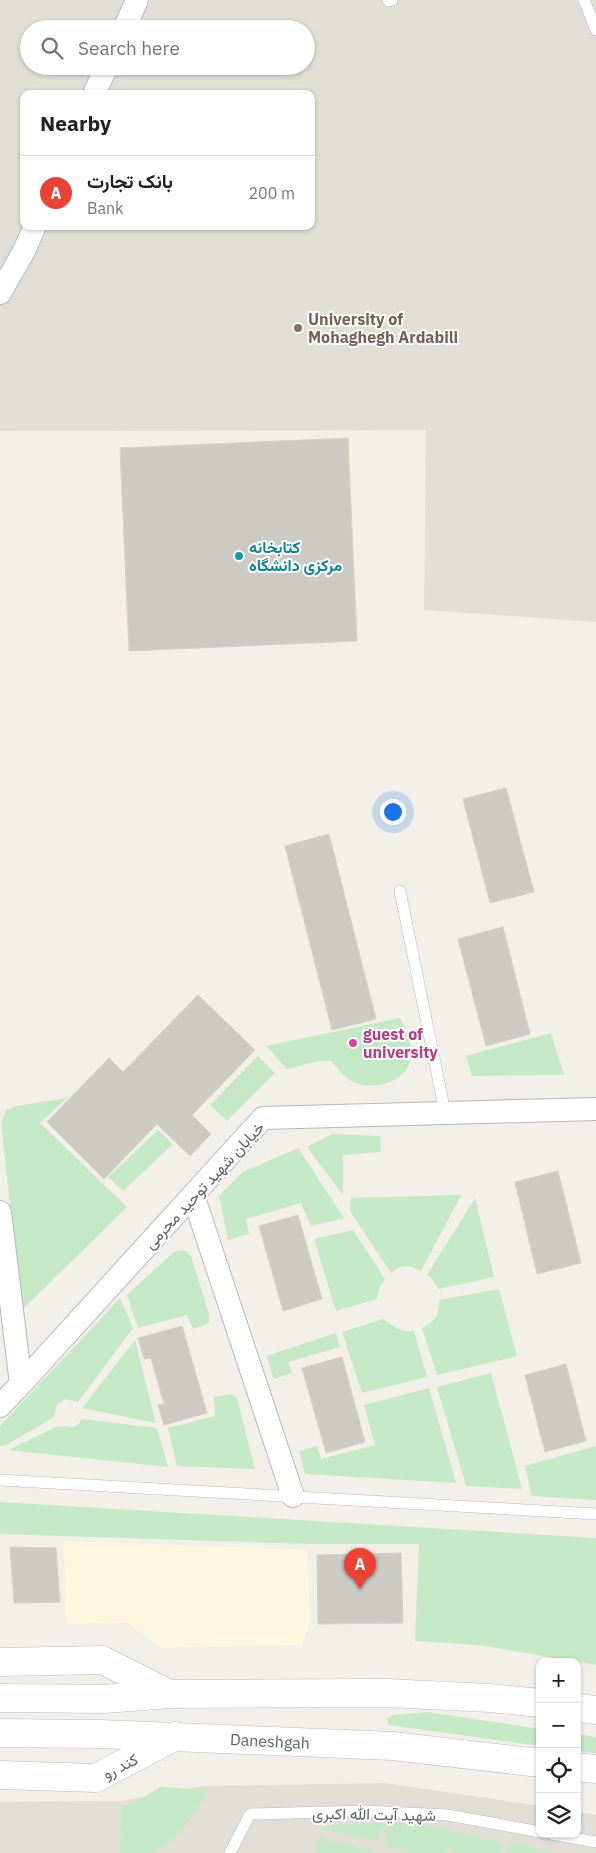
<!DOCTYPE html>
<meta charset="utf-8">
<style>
:root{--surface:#fff;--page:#f2f2f2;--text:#202124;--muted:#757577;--line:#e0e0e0;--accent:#ea4335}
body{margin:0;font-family:"IBM Plex Sans",Vazirmatn,sans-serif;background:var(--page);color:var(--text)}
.controls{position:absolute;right:15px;bottom:15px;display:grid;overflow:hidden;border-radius:10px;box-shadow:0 1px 4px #0004}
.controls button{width:45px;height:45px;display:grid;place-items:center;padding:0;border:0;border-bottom:1px solid var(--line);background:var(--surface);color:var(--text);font:25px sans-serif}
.you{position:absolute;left:392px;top:811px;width:18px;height:18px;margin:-12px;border:4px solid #fff;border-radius:50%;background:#1a73e8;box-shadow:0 0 0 8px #1a73e833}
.badge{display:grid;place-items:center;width:32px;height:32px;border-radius:50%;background:var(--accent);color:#fff;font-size:16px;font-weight:700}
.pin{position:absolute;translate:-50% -41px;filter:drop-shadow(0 1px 2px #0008)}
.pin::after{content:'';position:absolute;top:26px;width:18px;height:15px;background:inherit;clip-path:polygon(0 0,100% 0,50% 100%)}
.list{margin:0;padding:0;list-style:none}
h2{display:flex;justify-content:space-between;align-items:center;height:65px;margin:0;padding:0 20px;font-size:21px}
h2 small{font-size:16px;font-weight:400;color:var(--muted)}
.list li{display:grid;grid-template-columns:32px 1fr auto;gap:15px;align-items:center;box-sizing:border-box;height:75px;padding:0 20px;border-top:1px solid var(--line)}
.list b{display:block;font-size:19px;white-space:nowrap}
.list p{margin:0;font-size:16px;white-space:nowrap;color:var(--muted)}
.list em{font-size:16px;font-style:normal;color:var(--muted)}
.icon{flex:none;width:28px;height:28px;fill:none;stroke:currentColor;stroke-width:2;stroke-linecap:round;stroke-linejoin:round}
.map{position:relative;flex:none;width:596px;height:1853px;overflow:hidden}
.search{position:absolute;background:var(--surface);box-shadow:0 1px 4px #0004;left:20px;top:20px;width:295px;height:55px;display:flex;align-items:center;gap:12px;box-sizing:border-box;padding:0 18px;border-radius:28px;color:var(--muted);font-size:19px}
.panel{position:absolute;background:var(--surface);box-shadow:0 1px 4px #0004;left:20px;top:90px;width:295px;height:140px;border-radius:10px}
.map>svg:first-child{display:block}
.commercial{fill:#fef7e0}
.education{fill:#e1ded6;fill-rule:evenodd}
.green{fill:#c5e8c5}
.building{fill:#cccac5;stroke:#d6d1c6}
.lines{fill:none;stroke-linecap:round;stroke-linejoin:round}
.service-casing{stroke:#b5b8bc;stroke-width:12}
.minor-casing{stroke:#b5b8bc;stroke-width:24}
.tertiary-casing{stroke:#b5b8bc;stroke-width:29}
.secondary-casing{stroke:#b6babf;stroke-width:29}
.service{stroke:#fff;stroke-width:11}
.minor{stroke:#fff;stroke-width:22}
.tertiary{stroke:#fff;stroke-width:28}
.secondary{stroke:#fff;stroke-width:28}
.education-dot{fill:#8d6e63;stroke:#fff;stroke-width:2}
.culture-dot{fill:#0f9aa8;stroke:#fff;stroke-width:2}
.hotel-dot{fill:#d1479c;stroke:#fff;stroke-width:2}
.labels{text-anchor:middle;stroke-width:4;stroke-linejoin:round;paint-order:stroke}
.education-label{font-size:16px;font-weight:bold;fill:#785e54;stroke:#fff;text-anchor:start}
.culture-label{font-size:16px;font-weight:bold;fill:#0d838f;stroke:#fff;text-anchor:start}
.hotel-label{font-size:16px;font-weight:bold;fill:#b23c85;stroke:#fff;text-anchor:start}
.street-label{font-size:16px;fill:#5f6368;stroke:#fff}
</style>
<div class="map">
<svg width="596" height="1853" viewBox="0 0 596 1853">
<rect width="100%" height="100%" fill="#f1efe8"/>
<path class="commercial" d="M64,1541L307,1550L310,1623L302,1645L161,1648L128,1623L66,1624Z"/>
<path class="education" d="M0,0H596V622L424,610L426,430L0,431ZM29,29H306V66H29ZM24,94H311V226H24Z
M385,1783L540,1806V1834H577V1812L596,1815V1853H0V1802L121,1801L203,1786Z"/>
<path class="green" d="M400,1018C405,1028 412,1043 411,1055C410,1084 367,1094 347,1078C341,1074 336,1066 331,1061H319L287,1069L266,1046Z
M551,1033L564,1075L472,1076L466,1056Z
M258,1056L275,1073L227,1121L210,1105Z
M67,1098L40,1123L127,1207L22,1310L1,1124L6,1110L17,1106Z
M158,1130L173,1144L123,1191L108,1177Z
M332,1134L380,1136L381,1152L343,1155V1195L307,1147Z
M298,1148L344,1218L311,1226L301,1203L246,1219L249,1234L228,1240L219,1196L243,1172Z
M461,1195L421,1271C407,1265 404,1263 391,1273L350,1211L351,1198Z
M475,1198L494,1277L438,1289L434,1281L427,1275Z
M353,1230L385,1279L379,1289L377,1299L336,1311L314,1239Z
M181,1250L186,1251L191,1256L209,1314V1323L193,1329L187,1315L138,1328L127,1295L174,1252Z
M499,1289L517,1356L437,1375L422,1328C436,1321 439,1316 439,1300Z
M120,1298L133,1328L78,1402L65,1399L57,1405L54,1417L6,1445L0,1446V1426Z
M383,1319C393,1327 401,1332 414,1331L427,1377L362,1393L342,1332Z
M336,1333L340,1347L288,1362L292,1373L274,1379L266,1356Z
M135,1340L156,1423L82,1408Z
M491,1373L522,1489L466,1486L437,1387Z
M429,1388L456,1483L305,1474L299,1451L317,1446L321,1459L375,1445L364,1405Z
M231,1394L237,1398L255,1469L177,1466L168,1428L215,1416L214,1397Z
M81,1419L157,1428L168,1467L8,1450L58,1426L74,1427L79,1424Z
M596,1446V1500L532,1496L525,1466Z
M0,1502L596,1538V1665L479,1645L415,1641L419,1544H312L0,1534Z
M427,1712L540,1729V1746L388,1725L387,1718L393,1715Z
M577,1734L596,1737V1753L577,1751Z
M160,1787L208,1790C195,1813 178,1843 151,1853C143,1853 129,1853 120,1853L121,1805H131Z
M352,1823H415L503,1843L500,1853H454V1851L448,1850L447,1853H410L384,1846L387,1830L379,1829L377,1841L317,1828Z
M320,1837L375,1852V1853H316Z
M511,1842L557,1853H507Z"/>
<path class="building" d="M348,438L357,641L129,651L120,448Z
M506,788L534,892L490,903L463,799Z
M329,834L376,1019L332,1030L285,846Z
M503,927L530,1034L486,1046L458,939Z
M198,995L255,1050L192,1115L211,1134L190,1156L157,1124L104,1179L47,1122L109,1058L123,1072Z
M558,1171L581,1263L537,1274L515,1182Z
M298,1215L322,1299L283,1311L259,1226Z
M182,1326L207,1413L164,1425L158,1405L164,1404L151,1358L144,1359L138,1338Z
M342,1357L365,1442L326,1453L302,1368Z
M566,1364L586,1441L545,1452L525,1375Z
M10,1547L56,1548L60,1602L14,1603Z
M401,1553L403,1623L318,1624L317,1555Z"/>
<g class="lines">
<defs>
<path id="service" d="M388,0L389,1L392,0
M584,0L596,30
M400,891L445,1112
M0,1480L596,1514
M552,1834L596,1842
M230,1853L250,1814L364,1811L448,1815L540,1832"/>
<path id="minor" d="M124,29L137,0
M94,94L107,66
M0,293L24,251L35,226
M193,1195L293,1496
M0,1212L21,1384
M0,1406L21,1384L263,1118L596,1109"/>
<path id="tertiary" d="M0,1662L102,1660L170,1694
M0,1775L96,1778L176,1736"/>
<path id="secondary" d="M0,1698L104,1699L170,1694L386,1693L490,1698L540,1703
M577,1708L596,1710
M0,1733L101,1734L393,1746L540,1763
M577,1767L596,1769"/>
</defs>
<use href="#service" class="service-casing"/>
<use href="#minor" class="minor-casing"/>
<use href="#tertiary" class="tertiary-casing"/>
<use href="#secondary" class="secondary-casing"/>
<use href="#service" class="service"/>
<use href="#minor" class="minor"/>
<use href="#tertiary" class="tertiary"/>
<use href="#secondary" class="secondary"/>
</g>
<circle class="education-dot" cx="298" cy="328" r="5"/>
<circle class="culture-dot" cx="239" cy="556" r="5"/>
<circle class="hotel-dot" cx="353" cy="1043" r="5"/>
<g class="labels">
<g class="education-label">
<text x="308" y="325">University of<tspan x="308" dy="18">Mohaghegh Ardabili</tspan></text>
</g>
<g class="culture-label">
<text x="249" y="553">کتابخانه<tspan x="249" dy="18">مرکزی دانشگاه</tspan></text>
</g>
<g class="hotel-label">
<text x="363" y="1040">guest of<tspan x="363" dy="18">university</tspan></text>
</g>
<g class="street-label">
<text transform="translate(204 1185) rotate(-47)" y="6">خیابان شهید توحید محرمی</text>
<text transform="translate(270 1741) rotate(3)" y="6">Daneshgah</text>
<text transform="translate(120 1766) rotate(-27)" y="6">کند رو</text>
<text transform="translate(374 1814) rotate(1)" y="6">شهید آیت الله اکبری</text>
</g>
</g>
</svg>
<div class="controls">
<button>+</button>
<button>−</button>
<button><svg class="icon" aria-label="locate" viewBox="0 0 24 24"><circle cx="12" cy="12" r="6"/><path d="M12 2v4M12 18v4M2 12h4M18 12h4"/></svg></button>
<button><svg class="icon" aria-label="layers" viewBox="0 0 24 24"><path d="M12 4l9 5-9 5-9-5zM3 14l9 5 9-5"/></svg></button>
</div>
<div class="you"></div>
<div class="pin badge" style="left:360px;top:1589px">A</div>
<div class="search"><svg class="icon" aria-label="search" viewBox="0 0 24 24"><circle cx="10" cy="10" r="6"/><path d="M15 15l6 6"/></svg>Search here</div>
<section class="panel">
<h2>Nearby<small></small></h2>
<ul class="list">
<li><span class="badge">A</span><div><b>بانک تجارت</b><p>Bank</p></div><em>200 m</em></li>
</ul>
</section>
</div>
